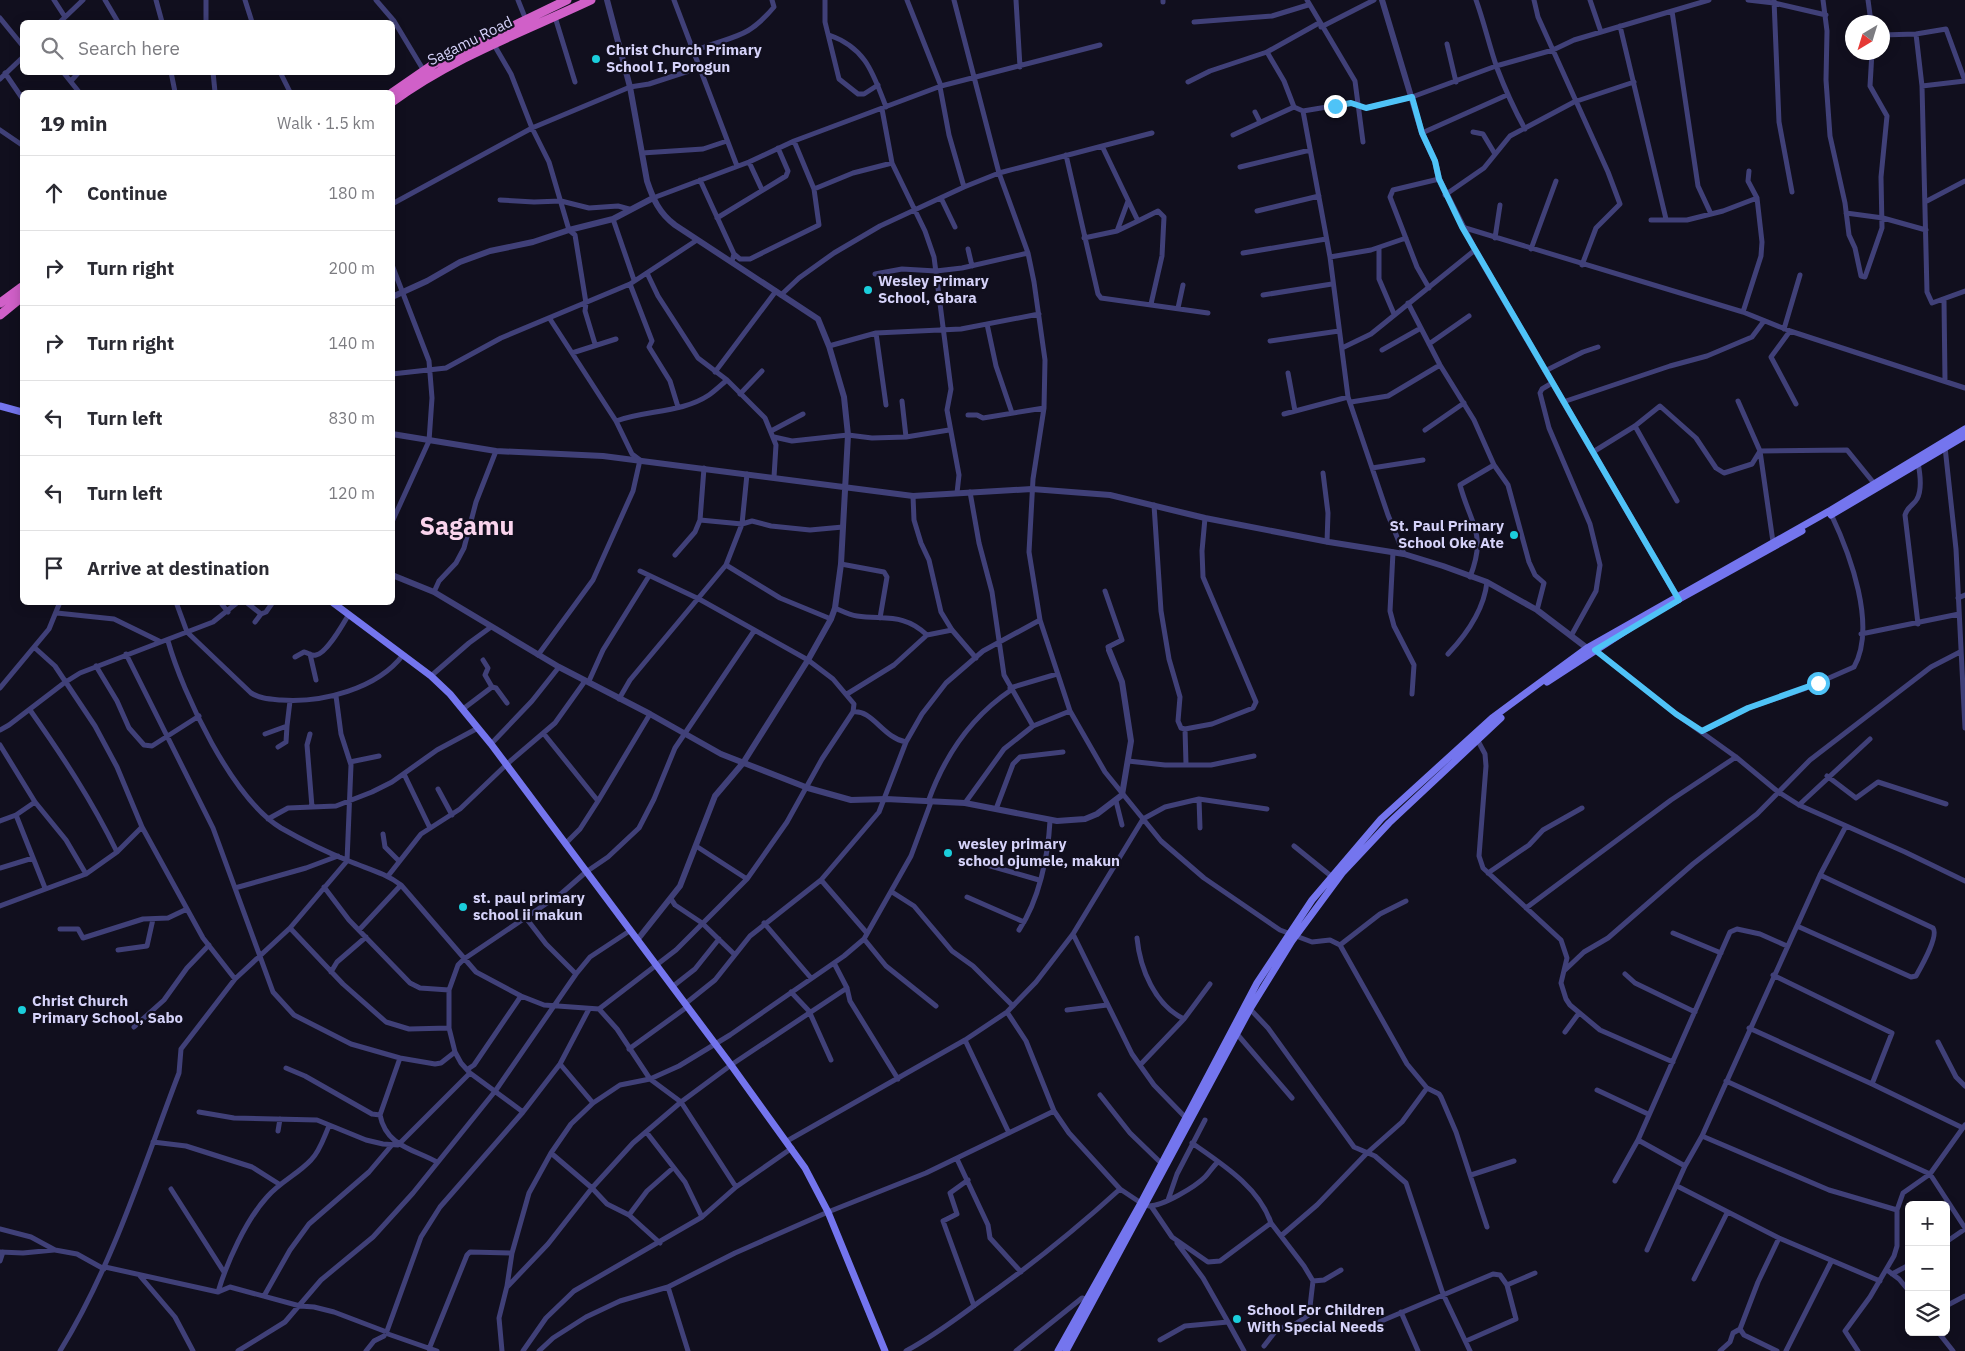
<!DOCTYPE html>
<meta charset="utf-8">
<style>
:root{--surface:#fff;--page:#f7f7f7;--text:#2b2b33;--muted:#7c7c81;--line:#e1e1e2}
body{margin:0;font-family:"IBM Plex Sans",sans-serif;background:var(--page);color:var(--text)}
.controls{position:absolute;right:15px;bottom:15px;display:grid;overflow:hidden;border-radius:8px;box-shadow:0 2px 12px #0003}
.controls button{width:45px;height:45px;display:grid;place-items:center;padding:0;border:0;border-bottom:1px solid var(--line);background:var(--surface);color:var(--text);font:25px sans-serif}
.compass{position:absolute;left:1845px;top:15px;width:45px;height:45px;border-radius:50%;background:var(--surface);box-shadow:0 2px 12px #0003;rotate:218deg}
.stop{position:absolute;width:15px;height:15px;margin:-11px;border:4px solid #4fc3f7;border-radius:50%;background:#fff}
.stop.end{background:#4fc3f7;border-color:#fff;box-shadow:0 1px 5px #0008}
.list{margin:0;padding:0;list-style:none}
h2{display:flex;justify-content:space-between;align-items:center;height:65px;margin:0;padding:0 20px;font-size:21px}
h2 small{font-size:16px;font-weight:400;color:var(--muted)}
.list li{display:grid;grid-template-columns:32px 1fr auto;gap:15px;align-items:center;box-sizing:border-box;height:75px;padding:0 20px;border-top:1px solid var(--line)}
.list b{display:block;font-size:19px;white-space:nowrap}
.list em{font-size:16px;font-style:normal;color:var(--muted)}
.icon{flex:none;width:28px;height:28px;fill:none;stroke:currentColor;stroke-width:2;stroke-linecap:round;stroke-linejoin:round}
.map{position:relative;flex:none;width:1965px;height:1351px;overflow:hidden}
.search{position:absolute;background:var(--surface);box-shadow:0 2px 12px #0003;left:20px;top:20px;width:375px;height:55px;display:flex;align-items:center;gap:12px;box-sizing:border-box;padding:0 18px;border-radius:8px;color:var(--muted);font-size:19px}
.panel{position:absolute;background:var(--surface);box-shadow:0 2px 12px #0003;left:20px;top:90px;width:375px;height:515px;border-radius:8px}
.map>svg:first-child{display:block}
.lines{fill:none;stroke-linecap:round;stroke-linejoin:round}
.minor{stroke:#404078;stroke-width:5}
.tertiary{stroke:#404078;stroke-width:6}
.secondary{stroke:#7475ee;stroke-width:7}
.trunk{stroke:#d060c8;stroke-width:9}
.route{stroke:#4fc3f7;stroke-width:6}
.poi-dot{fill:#1bcedc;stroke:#110f1e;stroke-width:2}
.labels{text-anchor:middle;stroke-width:4.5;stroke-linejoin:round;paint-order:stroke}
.street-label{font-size:15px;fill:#d5d2f9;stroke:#110f1e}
.poi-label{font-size:15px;font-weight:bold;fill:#d5d2f9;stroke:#110f1e;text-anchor:start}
.town-label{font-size:25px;font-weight:bold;fill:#fad4ed;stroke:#110f1e}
</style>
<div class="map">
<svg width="1965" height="1351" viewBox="0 0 1965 1351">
<rect width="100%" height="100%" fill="#110f1e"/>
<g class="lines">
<path class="minor" d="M54,0L65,17
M105,0L118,22
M156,0L162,22
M245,0L252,22
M376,0L394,21L424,71
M518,0L526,20
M674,0L737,166
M825,0V22L839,79L858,94H864L878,85
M907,0L941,86
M954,0L999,173L1028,253L1034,282L1045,360L1044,408L1033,479L1029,552L1040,620L1070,711L1105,772L1161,841L1204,878L1280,930L1312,942L1330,940L1340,945L1407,1064L1427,1088L1439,1094L1441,1097L1456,1132L1487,1227
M1016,0L1020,67
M1307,0L1355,81L1363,142
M1476,0C1484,22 1489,45 1497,68C1505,89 1514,109 1525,129
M1534,0L1538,17L1608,172L1620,204L1596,228L1582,265
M1590,0L1601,32
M1748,0L1774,3L1826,15
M1774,0L1779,122L1792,192
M1823,0L1827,31L1826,80L1830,136L1845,203L1849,235L1855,248L1861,276L1865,277L1882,228L1881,177L1887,116L1870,86L1872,52
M1868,0L1871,22
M1163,2V0
M1672,11L1698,186L1711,214
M555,17L575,82
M0,18L22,45
M60,22L83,0
M206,22V0
M1194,22L1272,16L1308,5
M1620,26L1666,219
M1321,27L1374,0
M1916,34L1922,86
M829,35C866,48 873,73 886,107
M1882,35L1916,34L1946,29L1965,81
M493,43L511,74L532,128L549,162L569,230L575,235L586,303L585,311L595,344
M1447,44L1456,82
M702,48C736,35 748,38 774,7L772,0
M1267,52L1284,81L1294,107
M63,72L79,92
M171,72L175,92
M213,72L215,92
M280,72L290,92
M5,73L22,98
M0,79L22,58
M71,81L79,72
M1965,81L1922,86L1927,292L1932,303L1965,291
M1188,82L1210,71L1267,52L1319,23
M940,87L949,135L964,187
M882,109L892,163L925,231L934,257L951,389L947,410L959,475L957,493
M1303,111L1330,257L1348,397L1388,515L1404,554
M1255,112L1260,122
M0,130L22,145
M1473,132L1483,134L1495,154
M1422,133L1507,95
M1233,135L1294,107L1303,111L1351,103L1366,108L1412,97L1496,66L1553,50L1574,40L1709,0
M1102,146L1138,221L1158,211L1164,217L1162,256L1151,304
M642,153L703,149L727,141
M1066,155L1098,294L1101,298L1208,313
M749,162L762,190
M1240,167L1310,150
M700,180L734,254L732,261
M814,189L853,173L892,163
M1445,195L1484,168L1510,136L1574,102L1634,82
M653,198L749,162L794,141L941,86L1100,45
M941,198L955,227
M500,200L534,202L561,201L589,208L618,206L629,209
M1925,202L1965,181
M392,204L532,128L630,87L649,84L698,68
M1257,211L1319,196
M1846,213L1883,218L1926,230
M717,218L786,176L788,171L778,148
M613,219L634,280
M1651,220H1687L1723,211L1757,198
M1462,227L1743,312L1790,331L1965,388
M1117,231L1128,201
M1084,238L1117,231L1138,221
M1495,238L1500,205
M1379,248V279L1394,314
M968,249L972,266
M1531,249L1556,181
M1243,253L1326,239
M734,254L740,259H750L819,225L814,189L794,141
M1330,257L1371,250L1406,238
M392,265L429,361L432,398L429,441L392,522
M647,273L658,296L698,358L727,380L765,418L776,445L774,477
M875,274L902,269L936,271L962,268L1028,253
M630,284L652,341L649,347L670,381L678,407
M1429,288L1417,267L1390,197L1393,190L1439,179
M781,295L799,278L834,253L880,226L964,187L999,173L1152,133
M1263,295L1332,284
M1944,300L1945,381
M1408,303L1440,365L1474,420L1494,465L1508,485L1529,562L1535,575L1544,583L1537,610
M1178,308L1183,285
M1743,312L1761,256L1762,242L1757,198L1748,181L1749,171
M987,324L996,366L1012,413
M1784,329L1800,275
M1790,331L1771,357L1796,404
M876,333L886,405
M1270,341L1339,331
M1429,344L1469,316
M829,346L876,333L961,329L1039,314
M1342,348L1371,334L1475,250
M1382,350L1421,328
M572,353L616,339
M1545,371L1583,352L1598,347
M715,372L776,291
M1288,373L1295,411
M392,374L446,368L501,338L630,284L697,240
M1552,383L1542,389L1540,393L1549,428L1590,524L1600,565L1596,591L1571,636
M740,394L762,371
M902,401L906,437
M1738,401L1760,451L1773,542
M1351,402L1388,396L1440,365
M1563,402L1670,366L1707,356L1752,337L1764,321
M1284,414L1348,397
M968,415H977L983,418L1044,408
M616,421C646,410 682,413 709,395C715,391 721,385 727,380
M1635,426L1677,501
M1425,430L1464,403
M771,431L803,414
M774,437L792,441L848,435L872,438L906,437L949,430
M1945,447L1956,549L1965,728
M1760,451L1847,450L1873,482
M1593,452L1635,426L1660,406L1696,438L1716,468L1724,473L1752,464L1760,451
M1918,463C1920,473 1922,490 1917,499C1914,505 1907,507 1905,515L1918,624
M1372,468L1423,460
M1323,473L1328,513L1327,542
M970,492L979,543L992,592L1004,675L1033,726
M913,496L914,520L921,543L929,560L941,612L952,630L976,658
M1154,505L1161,611L1169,659L1180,697L1178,721L1181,728L1185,729L1212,724L1253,708L1256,702L1203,577L1202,551L1205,518
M700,520L742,524L752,521L771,526L810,530L843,527
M1393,552L1390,611L1394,626L1414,665L1412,694
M675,555L695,532L700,520L704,468
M841,564L884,572L887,577L880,618
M726,565L780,598L831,619
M1470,577C1487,533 1471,526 1460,485L1494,465
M1105,591L1122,640L1108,647L1109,650
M434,592L439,581L456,563L464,548L476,502L496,451
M1958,598L1965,595
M176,602L187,632L251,693C261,699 270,699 281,700C322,703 377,689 403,655
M220,602L228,612
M246,602L261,614L255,622
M835,608C842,611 850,615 857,616C885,620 904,613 927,635
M57,613L114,619L159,641
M261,614L266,612L273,602
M1861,634L1959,614
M168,641C183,694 232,798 281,828C302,840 326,852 349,861C368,869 385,873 401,885L476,972L521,996L544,1005L599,1009L617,1029L650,1079L681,1102L736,1187
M35,648L55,666L95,726L117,767L142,827L203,938L235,979
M1595,650L1676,714L1736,757L1777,791L1799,805L1905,852L1965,881
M126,654L213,828L273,992L294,1015L351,1044L400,1058L435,1064L441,1063L455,1052
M310,654L316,680
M1448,654C1466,635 1484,609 1487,582
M538,655L593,580L633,491L640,460L632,454L616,421L550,319
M295,657L304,652C309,653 311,656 316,655C327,653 343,624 349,614
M96,666L117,701L129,728L144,745L152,746L199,716
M431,676L469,643L491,627
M589,681L603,650L649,576
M492,687L496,688L507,703
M0,688L49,629L60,602
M1010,688L1057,674
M847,694L894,665L927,635L952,630
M619,699L630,680L726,565L742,524L747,474
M463,709L492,687L485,675L488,668L483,660
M30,710C63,757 91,799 117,852
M853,712C872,709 883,738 906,742
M1185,729L1186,764
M0,730L9,725L64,683L80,673L213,622L238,602
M1703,731L1748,708L1804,689L1854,667C1877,626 1850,554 1831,514
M265,734L287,726L290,701
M310,734L307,745L312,807
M544,734L598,801
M1477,739L1485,754L1486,766L1479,856L1483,868L1561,940L1567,958L1561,983L1566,999L1570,1005L1600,1030L1673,1062
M491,744L532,701L559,667
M0,745L35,802L66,840L86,874
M278,747L286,742L287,726
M1128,761L1165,765H1211L1254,756
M350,762L379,756
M404,774L430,828
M1827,776L1856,798L1878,782L1946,804
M438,789L452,815
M1199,799L1200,828
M1116,801L1122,825
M928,802C944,757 971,717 1011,690
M965,803L1004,749L1033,726L1070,711
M1799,805L1870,739
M996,809L1013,764L1020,757L1063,752
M16,815L45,888
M268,819L288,808L336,806L372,792L392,782L437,750L478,728
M0,821L16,815L35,802
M383,834L385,847L399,861
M565,844L580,829L598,801L650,714
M696,846L747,879
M1294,846L1331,876
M987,865L1039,880
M0,868L33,858
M1488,873L1529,845L1543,830L1582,808
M388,876L421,834L460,809L507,764L555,723L585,681
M821,880L866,932
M324,887L349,920L410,983L420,988L449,990
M235,888L306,868L338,856
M892,892L914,906L952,951L973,966L1013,1006
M967,897L1024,922
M671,899L675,905L702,923L734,954
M0,906L86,874L117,852L142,827
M1526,908L1671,800L1736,757
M526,918L546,944L576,974
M764,923L811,978
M1797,926L1911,977L1916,976C1921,967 1939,936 1933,928L1820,875
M290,928L343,984L386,1022L409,1029L449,1028
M60,929H78L83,938L143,919L168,918L187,909
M359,930L401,885
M1019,930C1039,900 1048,857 1050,821
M1673,933L1721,953
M1073,934L1132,1054L1154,1085L1186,1118
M1137,938C1140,969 1155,1005 1184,1019
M864,939L886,966L936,1006
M1340,945L1380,914L1406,901
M118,950L147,946L153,919
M834,963L847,988L850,1001L898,1079
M1565,970L1584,952L1608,938L1693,864L1757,814L1810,760L1931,667L1960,652
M331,972L337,962L366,937
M1625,974L1635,983L1695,1012
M1773,975L1892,1033L1872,1084
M672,987L695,969L719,939
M791,992L809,1011L831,1060
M685,1004L715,980L750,936L821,880L879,812L906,742L922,714L946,683L983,651L1040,620
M599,1009L676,950L747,879L787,822L822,759L853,712L854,704L833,679L808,660L699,599L640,571
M1250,1009L1268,1028L1354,1147L1375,1156L1406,1183L1443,1294L1470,1351
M1067,1010L1107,1005
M1007,1012L1026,1041L1054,1111L1069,1133L1120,1189L1141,1203
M134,1027L164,1000L187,968L209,945
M1749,1028L1872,1084L1963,1128
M1565,1032L1579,1013
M1237,1034L1292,1098
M965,1040L1009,1133
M1938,1042L1956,1077L1965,1086
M629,1049L687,1007
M560,1064L593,1103
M1141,1064L1184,1019L1210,984
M286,1068L305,1076L372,1114L380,1115C386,1146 413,1149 437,1162
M468,1069L474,1065L521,996
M1726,1081L1930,1174L1965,1228
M1597,1090L1648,1114
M1100,1095L1130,1133L1161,1163
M199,1112L234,1118L317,1120L366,1140L383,1144L398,1145L470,1073
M523,1112L470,1073L461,1063L455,1052L449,1028V990L458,965L464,959L562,893L586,872L608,857L639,828L654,799L675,748L754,631
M380,1115L400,1058
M278,1131L280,1119
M647,1133L685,1182L702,1217
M1702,1136L1829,1190L1897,1210
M1638,1140L1685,1166
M787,1141L965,1040L1007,1012L1036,982L1073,934L1143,819L1165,807L1199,799L1267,809
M153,1142L186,1146L252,1167L279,1184
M1192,1143C1222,1164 1259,1187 1271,1223L1304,1266L1313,1281L1309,1315L1292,1326L1278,1328L1264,1346
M551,1153L592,1188L607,1204L629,1215L660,1243
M957,1159L988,1225L990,1238L1021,1272
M1471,1175L1514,1161
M968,1180L950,1193L957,1214L943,1221L974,1306
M1615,1181L1638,1140L1730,932L1737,929L1760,934L1787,946
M1677,1186L1779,1238L1880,1281
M171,1189L224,1272
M1168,1200L1177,1174L1205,1120
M1149,1206C1163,1206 1195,1187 1205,1177C1210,1172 1213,1166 1218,1162
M1151,1206L1172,1237L1208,1262L1220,1261L1271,1223
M629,1215L647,1191L673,1168
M0,1229L31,1237L55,1250L77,1254L104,1269
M1282,1235L1317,1205L1367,1153L1402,1122L1427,1088
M1946,1242L1965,1229
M1177,1243L1203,1278L1228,1322
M1647,1250L1685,1166L1702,1136L1820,875L1846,826
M0,1252L23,1253L54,1250
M0,1261L3,1252
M105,1267L218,1292L230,1287L300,1306L314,1307L334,1312L384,1331
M1887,1270L1899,1279L1909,1291
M1892,1274L1909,1265
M140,1276L175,1317L193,1351
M1694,1279L1727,1213
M1313,1281L1324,1280L1341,1270
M1507,1285L1535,1273
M508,1286L548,1244L592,1188L633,1143L681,1102L731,1065L847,988
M668,1287L688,1351
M218,1292C227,1262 246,1220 267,1197C280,1182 298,1174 311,1160C320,1151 324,1137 329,1126
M264,1296L290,1250L309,1224L369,1172L391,1146
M1946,1306L1965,1296
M1401,1312L1418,1351
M1379,1322L1493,1274L1500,1275L1507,1285L1516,1319L1466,1341
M1740,1329L1744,1335L1777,1351
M387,1331L421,1237L440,1207L523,1112L560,1064L589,1009
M1938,1332L1953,1351
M388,1334L437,1351
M1160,1340L1185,1326L1228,1322L1244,1351
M429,1349L467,1255L470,1252L512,1253
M60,1351C113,1265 143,1167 179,1073L181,1049L235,979L290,928L347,861L351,765L341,734L336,696
M238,1351L285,1322L321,1280L373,1237L413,1193L496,1090L576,974L590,957L631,930
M366,1351L374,1341L384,1336
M502,1351L499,1318L507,1286L512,1253L529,1193L551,1153L571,1124L593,1103L620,1085L650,1079L679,1066L730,1035L844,956L864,939L911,856L931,802
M523,1351L546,1318L574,1291L702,1217L736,1187L792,1148
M539,1351L553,1338L586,1317L620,1301L668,1287L735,1253L828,1212L926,1173L1054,1111
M906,1351C932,1337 955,1320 979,1302C1029,1267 1075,1230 1120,1189
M1016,1351L1082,1298L1087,1299
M1720,1351L1730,1342L1733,1333L1740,1329L1758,1282L1779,1238
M1786,1351L1831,1262
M1858,1351L1845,1331L1870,1297L1894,1256L1897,1246V1210L1903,1193L1930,1174L1965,1125"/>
<path class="tertiary" d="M607,0L630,87L647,181C653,199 659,213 675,225L818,319L829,346L844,397L848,435L841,564L835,608L831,619L808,660L743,763L715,796L680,886L638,939
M1382,0L1422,133L1435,161L1439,179L1475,250L1679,600
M392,297L427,281L460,262L490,251L533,242L569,230L613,219L653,198
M392,434L496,451L603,456L913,496L1032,489L1110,495L1205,518L1329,542L1404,554L1443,566L1487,582L1537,610L1587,648
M392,575L434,592L559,667L650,714L721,754L808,788L851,800L886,799L965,803L1057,821L1085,819L1097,814L1122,795L1131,741L1122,682L1109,650"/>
<path class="secondary" d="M0,406L22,412
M1831,515L1965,436
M332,602L431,676L450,694L491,744L731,1065L805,1168L828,1212L885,1351
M1656,612L1802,531
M1547,682L1630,628
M1058,1351L1141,1203L1257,983L1312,900L1381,819L1492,718L1587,648L1831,510L1965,429
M1066,1351L1250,1009L1292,941L1343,872L1389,823L1501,718"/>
<path class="trunk" d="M392,93L434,64L567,0
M392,102C453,57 523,32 591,0
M0,303L22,287
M0,315L22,297"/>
</g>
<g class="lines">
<path class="route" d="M1335,106L1351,103L1366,108L1412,97L1422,133L1435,161L1439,179L1462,227L1679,600L1595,650L1676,714L1702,731L1748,708L1818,683"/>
</g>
<g class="poi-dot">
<circle cx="596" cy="59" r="5"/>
<circle cx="868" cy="290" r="5"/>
<circle cx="1514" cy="535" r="5"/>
<circle cx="948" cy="853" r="5"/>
<circle cx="463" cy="907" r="5"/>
<circle cx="22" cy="1010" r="5"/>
<circle cx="1237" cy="1319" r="5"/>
</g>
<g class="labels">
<g class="street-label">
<text transform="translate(470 41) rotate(-26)" y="5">Sagamu Road</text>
</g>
<g class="poi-label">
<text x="606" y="55">Christ Church Primary<tspan x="606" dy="17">School I, Porogun</tspan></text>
<text x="878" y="286">Wesley Primary<tspan x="878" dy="17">School, Gbara</tspan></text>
<text x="1504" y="531" text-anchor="end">St. Paul Primary<tspan x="1504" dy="17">School Oke Ate</tspan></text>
<text x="958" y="849">wesley primary<tspan x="958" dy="17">school ojumele, makun</tspan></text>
<text x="473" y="903">st. paul primary<tspan x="473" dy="17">school ii makun</tspan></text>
<text x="32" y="1006">Christ Church<tspan x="32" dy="17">Primary School, Sabo</tspan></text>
<text x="1247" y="1315">School For Children<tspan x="1247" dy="17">With Special Needs</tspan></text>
</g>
<g class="town-label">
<text x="467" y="535">Sagamu</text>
</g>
</g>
</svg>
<div class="controls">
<button>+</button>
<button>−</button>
<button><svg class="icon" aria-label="layers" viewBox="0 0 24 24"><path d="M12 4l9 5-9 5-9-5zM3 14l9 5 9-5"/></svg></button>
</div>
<svg class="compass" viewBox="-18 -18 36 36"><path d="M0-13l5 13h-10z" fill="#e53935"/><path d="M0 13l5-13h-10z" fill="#7c7c81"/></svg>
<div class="stop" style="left:1818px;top:683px"></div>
<div class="stop end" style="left:1335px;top:106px"></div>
<div class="search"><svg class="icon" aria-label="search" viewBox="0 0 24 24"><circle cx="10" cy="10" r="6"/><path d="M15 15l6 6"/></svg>Search here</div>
<section class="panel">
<h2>19 min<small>Walk · 1.5 km</small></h2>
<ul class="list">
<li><svg class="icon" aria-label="ahead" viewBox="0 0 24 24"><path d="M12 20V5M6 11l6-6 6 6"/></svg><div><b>Continue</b></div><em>180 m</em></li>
<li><svg class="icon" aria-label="right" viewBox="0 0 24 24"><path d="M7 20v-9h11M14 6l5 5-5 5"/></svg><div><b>Turn right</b></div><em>200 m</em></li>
<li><svg class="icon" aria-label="right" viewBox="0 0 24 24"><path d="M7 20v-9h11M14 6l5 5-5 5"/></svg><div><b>Turn right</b></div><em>140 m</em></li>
<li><svg class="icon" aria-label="left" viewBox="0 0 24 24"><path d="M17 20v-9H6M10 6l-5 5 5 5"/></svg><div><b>Turn left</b></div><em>830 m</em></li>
<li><svg class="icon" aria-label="left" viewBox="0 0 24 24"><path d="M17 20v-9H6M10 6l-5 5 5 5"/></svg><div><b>Turn left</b></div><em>120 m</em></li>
<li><svg class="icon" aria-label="arrive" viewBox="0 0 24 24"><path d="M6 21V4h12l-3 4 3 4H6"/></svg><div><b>Arrive at destination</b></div></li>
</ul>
</section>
</div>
